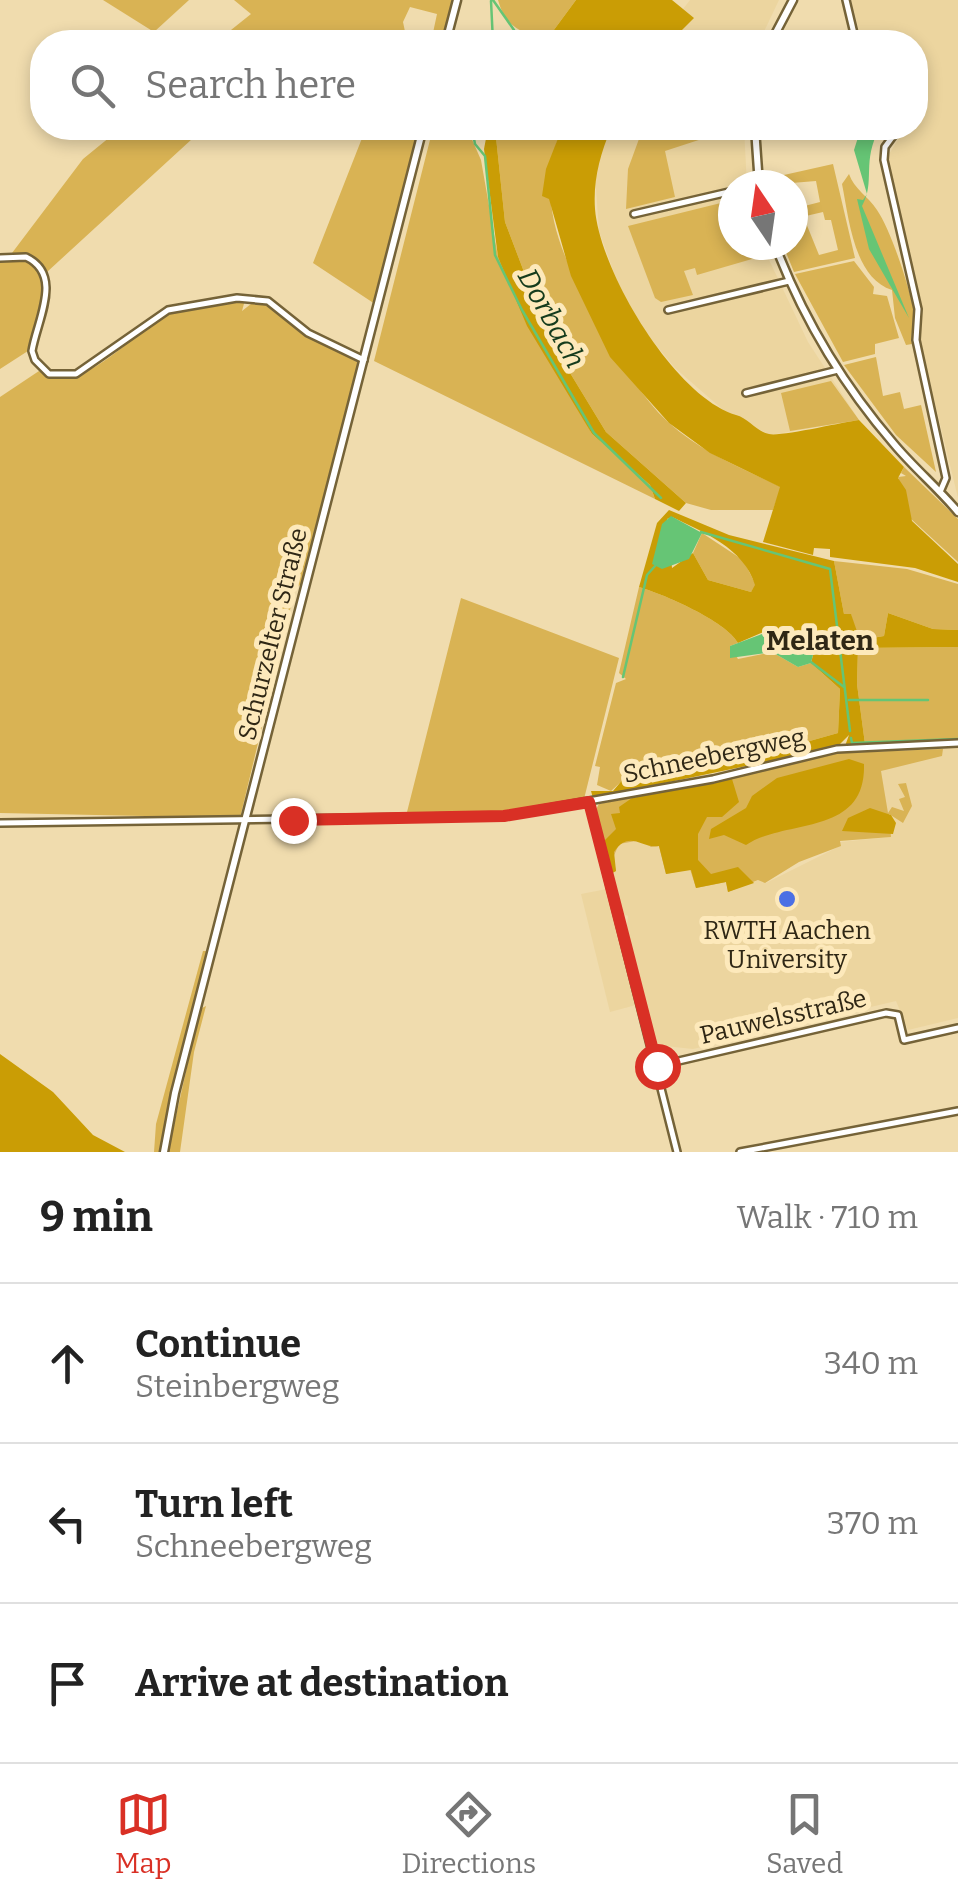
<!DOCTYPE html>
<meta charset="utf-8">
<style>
:root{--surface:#fff;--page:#f6f6f6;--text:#222;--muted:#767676;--line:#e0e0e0;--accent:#d93025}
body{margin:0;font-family:Bitter,serif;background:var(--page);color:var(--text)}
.compass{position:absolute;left:718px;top:170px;width:90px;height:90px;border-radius:50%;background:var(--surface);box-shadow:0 5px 15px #0003;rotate:347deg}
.stop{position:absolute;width:30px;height:30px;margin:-22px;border:8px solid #d93025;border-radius:50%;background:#fff}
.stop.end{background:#d93025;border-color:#fff;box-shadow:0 2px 10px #0008}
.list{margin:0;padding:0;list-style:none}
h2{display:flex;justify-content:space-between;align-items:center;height:130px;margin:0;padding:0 40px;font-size:42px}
h2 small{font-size:32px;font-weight:400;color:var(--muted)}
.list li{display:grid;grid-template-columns:65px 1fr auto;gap:30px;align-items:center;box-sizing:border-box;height:160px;padding:0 40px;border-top:2px solid var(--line)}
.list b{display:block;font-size:38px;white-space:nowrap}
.list p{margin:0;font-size:32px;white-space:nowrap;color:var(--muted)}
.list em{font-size:32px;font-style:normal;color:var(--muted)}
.icon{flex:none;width:55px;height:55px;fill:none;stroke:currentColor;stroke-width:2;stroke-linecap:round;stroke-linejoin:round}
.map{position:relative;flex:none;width:958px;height:1152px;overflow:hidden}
.search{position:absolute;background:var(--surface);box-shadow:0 5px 15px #0003;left:30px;right:30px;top:30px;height:110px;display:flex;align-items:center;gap:25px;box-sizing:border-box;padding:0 35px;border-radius:40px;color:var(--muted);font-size:38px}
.sheet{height:610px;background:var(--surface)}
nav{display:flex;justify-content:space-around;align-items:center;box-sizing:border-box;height:140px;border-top:2px solid var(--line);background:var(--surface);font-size:28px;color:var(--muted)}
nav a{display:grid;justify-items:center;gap:5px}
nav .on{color:var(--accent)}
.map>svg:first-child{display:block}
.built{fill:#ecd59f}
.green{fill:#d9b354}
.forest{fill:#ca9d05;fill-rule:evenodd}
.water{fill:#66c575}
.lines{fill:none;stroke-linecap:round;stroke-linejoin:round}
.stream{stroke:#66c575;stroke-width:2.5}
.minor-casing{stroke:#756338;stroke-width:10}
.tertiary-casing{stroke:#756338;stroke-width:11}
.minor{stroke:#fff;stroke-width:5}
.tertiary{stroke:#fff;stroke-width:6}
.route{stroke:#d93025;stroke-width:12}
.poi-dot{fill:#4c70e4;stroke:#fde9bb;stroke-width:4}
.labels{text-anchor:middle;stroke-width:10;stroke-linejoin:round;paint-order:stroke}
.street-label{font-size:25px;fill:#2f2715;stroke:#fde9bb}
.poi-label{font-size:25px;fill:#2f2715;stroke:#fde9bb}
.water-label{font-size:28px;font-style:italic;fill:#143b1c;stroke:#fde9bb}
.neighbourhood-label{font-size:28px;font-weight:bold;fill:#2f2715;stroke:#fde9bb}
</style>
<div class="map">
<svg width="958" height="1152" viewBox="0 0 958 1152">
<rect width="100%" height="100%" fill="#f0dcae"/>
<path class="built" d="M690,0H779L759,42H665L680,6L683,9Z
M851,0H958V498L919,337L921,314L888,156L905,128H916V42H862Z
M607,128H744L747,185H733V245H762L808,342L859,420L770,435L729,415L675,368L647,334L619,287L599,231L595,175Z
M958,747V1018L908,1030L896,1001L693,1049L656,1045L626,936L628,916L621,913L610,874L615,871L613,858L619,844L634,839L659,846L691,869L726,882L728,891L759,880L766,883L840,846V842L891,837L876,750Z
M607,889L636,1005L610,1012L581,894Z"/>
<path class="green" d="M103,0H189L154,32Z
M234,0H452L441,42H431L437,14L410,7L403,22L407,41L216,42L251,14Z
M498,0H576L545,42H534L535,36C514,30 504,21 498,0Z
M121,128H204L47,272L28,255L12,253L83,159Z
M366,128H418L375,304L313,263Z
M433,128H467L481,160L498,257L592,434L650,485L655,499L374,361Z
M495,128H562C530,203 568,270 606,335C625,367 641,397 668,422C701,452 741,468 781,487L773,510H711L686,503L606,432L550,340L505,222Z
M643,128H709L711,136L665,151L675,197L626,209L628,169Z
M833,164L855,258L794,272L783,245H793V224L806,223L819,255L838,250L831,220H825L823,212L793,219V209L820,202L816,181L767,185L766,179Z
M849,174C854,189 868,196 877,210C891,230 910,289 914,312C915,323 910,332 912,344L906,345L895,318L892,290C854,278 849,219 842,184Z
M733,200V245H762L766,255L697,275L695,268L684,271L693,295L661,302L655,298L628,226Z
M10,257L31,260L45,277L31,349L0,369V260Z
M854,261L874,287L873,294L887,296L899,338L875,344V354L843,362L795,274Z
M245,300L242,311L256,300L272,305L307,335L357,362L358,370L305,581L295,589L240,818L0,813V397L39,371C84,398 130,333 167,314C190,302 220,303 245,300Z
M876,357L883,396L900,392L904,409L921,405L936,472L896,435L844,365Z
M831,381L859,420L790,431L781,393Z
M904,467L958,519V562L910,518L898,477L906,476L901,473Z
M702,533L743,560L756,585L751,592L708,580L693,553Z
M834,561L907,569L958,584V630L933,629L888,613L884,636L859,640L851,615L844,614Z
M639,587C663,594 726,621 738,643L730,646L738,659L772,652L798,667L811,663L840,689L838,733L743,760L712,757L708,765C685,771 645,789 624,779L611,791L597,785L600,767L595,766L616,683L626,679L619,673Z
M461,598L619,658L584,799L504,813L406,816Z
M958,647V740L865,744L857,684L858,648Z
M943,749L942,756L881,771L888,813L892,807L904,811L899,799L905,797L898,784L906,783L912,806L903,823L889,814L891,837L840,841L841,846L799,862L765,883L758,880L728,892L726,882L696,888L690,869L666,874L659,846L651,847L641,840L619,844L613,858L616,871L610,874L594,813L599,804L839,753Z
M203,951H209L167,1111L161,1152H154L156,1124Z
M206,1006L194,1052L180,1152H168L200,1009Z"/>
<path class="forest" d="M576,0H672L694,18L670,42H545Z
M488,128H495L505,222L550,340L606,432L686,503L679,511L655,499L650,485L592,434L527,326L498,257L484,149Z
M562,128H611C600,155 593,180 595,209C600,272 675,397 736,415C748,418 757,432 769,434C780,437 843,422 859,420L904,467L898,478L906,490L912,521L958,564V582L915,568L830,557V549L814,548L813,555L763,542L780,487L710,453L669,423L610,357L571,276L549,199L542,196L546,169Z
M669,510L729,535L834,561L844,614H851L860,640L884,636L888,613L933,629L958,630V647L858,648L857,684L865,744L845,746L849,735L837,747L593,798L591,791H613L624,778C642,790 702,770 716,756L743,760L838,733L840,689L811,663L813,655L805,644L793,645L766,631L738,643C726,621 663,594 639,587L657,523ZM672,517C703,532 744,548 755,585L751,592L708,580L693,553L672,568L667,519Z
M849,759L864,764C866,837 786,818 746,845L724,835L709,839L711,829L746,808L752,796L777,778Z
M732,779L739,802L722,817H707L698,834V860L711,874L738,867L754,883L728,892L726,882L696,888L691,870L666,874L659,846C641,849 630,829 614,852L616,871L610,874L602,843L616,829L611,814L620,813L619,807L632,798Z
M870,808L891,815L896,823L893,834L842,831L848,818Z
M0,1054L53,1092L93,1135L125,1152H0Z"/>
<path class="water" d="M861,128H880C861,161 876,182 862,206L909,318L869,249L857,199L863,200L867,194L854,150Z
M671,516L702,533L689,559L662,569L652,564L662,524Z
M773,630L789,644L809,645L813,655L811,663L798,667L772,652L730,658V646Z"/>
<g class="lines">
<path class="stream" d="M493,0L514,30
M491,1L493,42
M472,128L475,144L485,156L495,255L522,310L594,433L661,498
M701,532L830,569L850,731
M811,662L844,687
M623,677L647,575L655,566
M849,700H928
M851,738L852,743L958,739"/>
<defs>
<path id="minor" d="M846,0L856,42
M899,128L885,147L884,160L918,309L916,340L946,478L940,492
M634,214L733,191
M0,258L26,257C64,275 37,320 32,351L35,360L49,374H76L168,310L237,298L268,301L308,333L364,360
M668,310L789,281
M746,393L838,370
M589,802L677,1152
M0,823L504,816L713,779L837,749L958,743
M657,1066L886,1013L898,1015L904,1040L958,1028
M740,1152L958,1111"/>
<path id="tertiary" d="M446,42L457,0
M771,42L793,0
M755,128L759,185
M775,245C803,318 843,385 894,444C914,468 938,488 958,512
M164,1152L175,1093L423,128"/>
</defs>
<use href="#minor" class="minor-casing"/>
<use href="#tertiary" class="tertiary-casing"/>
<use href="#minor" class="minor"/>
<use href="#tertiary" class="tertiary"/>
</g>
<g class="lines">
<path class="route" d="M293,820L504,816L589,802L657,1066"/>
</g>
<circle class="poi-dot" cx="787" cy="899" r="10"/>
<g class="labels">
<g class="street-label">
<text transform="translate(272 634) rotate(-76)" y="9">Schurzelter Straße</text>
<text transform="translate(714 755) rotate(-12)" y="9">Schneebergweg</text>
<text transform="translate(783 1016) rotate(-13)" y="9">Pauwelsstraße</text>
</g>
<g class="poi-label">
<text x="787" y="939">RWTH Aachen<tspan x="787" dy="29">University</tspan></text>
</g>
<g class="water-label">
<text transform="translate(552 318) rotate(61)" y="10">Dorbach</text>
</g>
<g class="neighbourhood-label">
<text x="820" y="650">Melaten</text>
</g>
</g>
</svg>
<svg class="compass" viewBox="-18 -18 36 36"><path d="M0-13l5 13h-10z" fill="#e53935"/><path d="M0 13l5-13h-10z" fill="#767676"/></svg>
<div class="stop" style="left:657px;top:1066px"></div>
<div class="stop end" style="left:293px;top:820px"></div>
<div class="search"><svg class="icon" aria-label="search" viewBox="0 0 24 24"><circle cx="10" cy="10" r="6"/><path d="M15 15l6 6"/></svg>Search here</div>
</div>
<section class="sheet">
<h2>9 min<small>Walk · 710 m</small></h2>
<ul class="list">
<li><svg class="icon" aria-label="ahead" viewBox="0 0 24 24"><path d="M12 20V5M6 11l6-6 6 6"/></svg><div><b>Continue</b><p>Steinbergweg</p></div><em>340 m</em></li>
<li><svg class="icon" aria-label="left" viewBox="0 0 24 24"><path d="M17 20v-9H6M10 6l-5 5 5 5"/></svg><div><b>Turn left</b><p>Schneebergweg</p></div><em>370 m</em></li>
<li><svg class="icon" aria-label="arrive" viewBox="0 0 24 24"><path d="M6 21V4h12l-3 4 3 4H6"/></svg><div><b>Arrive at destination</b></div></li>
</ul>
</section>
<nav>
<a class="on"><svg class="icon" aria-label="map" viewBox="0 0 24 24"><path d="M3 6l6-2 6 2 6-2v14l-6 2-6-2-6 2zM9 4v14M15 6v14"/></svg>Map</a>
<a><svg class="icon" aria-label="directions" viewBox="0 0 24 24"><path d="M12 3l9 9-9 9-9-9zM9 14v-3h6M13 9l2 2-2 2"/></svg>Directions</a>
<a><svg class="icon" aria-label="saved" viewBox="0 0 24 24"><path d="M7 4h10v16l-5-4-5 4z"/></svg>Saved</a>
</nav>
